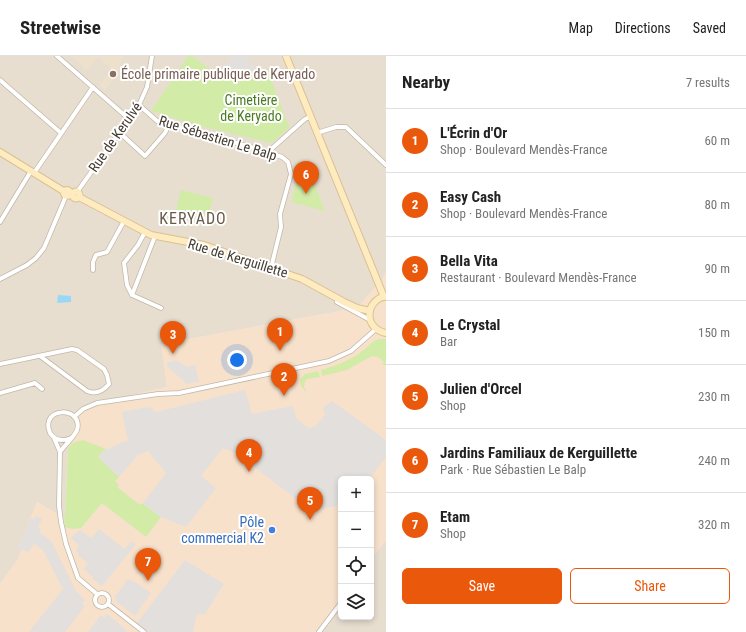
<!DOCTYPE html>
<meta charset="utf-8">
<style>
:root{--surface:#fff;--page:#f2f2f2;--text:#222;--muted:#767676;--line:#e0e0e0;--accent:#ea580c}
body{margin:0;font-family:"Roboto Condensed",sans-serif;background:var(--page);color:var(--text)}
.controls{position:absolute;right:12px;bottom:12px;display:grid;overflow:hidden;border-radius:6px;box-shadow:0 2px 6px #0003}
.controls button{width:36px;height:36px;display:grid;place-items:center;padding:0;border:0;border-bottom:1px solid var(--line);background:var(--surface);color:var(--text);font:20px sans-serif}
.you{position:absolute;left:237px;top:304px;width:14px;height:14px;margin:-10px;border:3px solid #fff;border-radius:50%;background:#1a73e8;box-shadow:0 0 0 6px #1a73e833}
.badge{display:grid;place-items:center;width:26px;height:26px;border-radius:50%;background:var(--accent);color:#fff;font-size:13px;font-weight:700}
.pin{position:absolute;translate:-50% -33px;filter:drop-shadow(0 1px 2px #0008)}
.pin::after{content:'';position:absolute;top:21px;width:14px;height:12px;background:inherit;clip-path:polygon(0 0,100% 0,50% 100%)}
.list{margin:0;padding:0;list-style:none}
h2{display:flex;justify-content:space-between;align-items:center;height:52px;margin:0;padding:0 16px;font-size:17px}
h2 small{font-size:13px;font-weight:400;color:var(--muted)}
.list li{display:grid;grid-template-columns:26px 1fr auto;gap:12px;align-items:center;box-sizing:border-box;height:64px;padding:0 16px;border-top:1px solid var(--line)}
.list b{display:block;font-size:15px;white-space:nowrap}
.list p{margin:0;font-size:13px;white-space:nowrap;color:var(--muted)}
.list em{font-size:13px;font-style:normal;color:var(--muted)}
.actions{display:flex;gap:8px;padding:12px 16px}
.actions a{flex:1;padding:9px 0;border:1px solid var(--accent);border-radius:6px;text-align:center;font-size:14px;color:var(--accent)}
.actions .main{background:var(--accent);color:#fff}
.icon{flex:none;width:22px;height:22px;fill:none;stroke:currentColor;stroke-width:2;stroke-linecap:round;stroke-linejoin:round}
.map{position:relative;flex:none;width:386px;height:576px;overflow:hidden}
header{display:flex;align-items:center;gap:24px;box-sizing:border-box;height:56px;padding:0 20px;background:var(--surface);border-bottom:1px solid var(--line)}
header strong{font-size:19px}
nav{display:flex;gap:22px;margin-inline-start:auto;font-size:14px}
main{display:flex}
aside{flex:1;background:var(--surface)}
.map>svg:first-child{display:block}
.residential{fill:#e7ded0}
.commercial{fill:#f7e1cb}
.education{fill:#ede1cb}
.green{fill:#d2eba7}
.parking{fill:#e3dfdc}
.water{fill:#99d7f6}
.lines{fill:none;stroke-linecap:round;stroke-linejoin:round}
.street-casing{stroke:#c2b7a7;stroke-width:5.5}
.secondary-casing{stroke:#dac190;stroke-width:8}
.street{stroke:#fff;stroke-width:4}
.secondary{stroke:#ffebc0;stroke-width:6}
.education-dot{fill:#8d6e63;stroke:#fff;stroke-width:1.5}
.shop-dot{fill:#3f7fe0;stroke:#fff;stroke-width:1.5}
.labels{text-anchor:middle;stroke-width:4;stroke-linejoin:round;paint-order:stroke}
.education-label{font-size:14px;fill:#785e54;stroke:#fff;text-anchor:start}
.park-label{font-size:14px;fill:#4a7b22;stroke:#fff}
.street-label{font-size:14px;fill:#453c32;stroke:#fff}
.shop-label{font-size:14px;fill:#366cbe;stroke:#fff;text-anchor:end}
.quarter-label{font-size:16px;letter-spacing:1px;fill:#695949;stroke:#fff}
</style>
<header>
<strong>Streetwise</strong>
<nav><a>Map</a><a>Directions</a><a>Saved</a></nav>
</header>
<main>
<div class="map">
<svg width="386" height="576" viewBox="0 0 386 576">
<rect width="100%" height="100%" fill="#f3ede2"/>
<path class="residential" d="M0,0H386V216L382,224L357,252L162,288L167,331L81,351L68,393L65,463L37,446L19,502L0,528Z
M386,484V576H315L341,542V561H371V503Z"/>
<path class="commercial" d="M386,216V484L371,503V423H341V542L315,576H0V528L19,502L22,492L18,491L37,446L65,462L68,393L81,351L167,331L161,288L357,252L382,224Z"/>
<path class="education" d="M71,0H124L116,21L105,34L99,29L107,20L111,12L98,1L85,16L84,11Z"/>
<path class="green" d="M188,0H192L217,18L220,14L236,25L267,12L287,66L290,71L272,87L196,69L151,55Z
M297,106H306L325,155L291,146L298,121L293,119Z
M181,134L213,142L208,161L176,154Z
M379,283H386V310L382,308L384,306L378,301L372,300L347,314L322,320L321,314C335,310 349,305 361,296C367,292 371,285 379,283Z
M318,315L320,321L307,323L305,325L304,331L307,337L301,330L300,323L305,318Z
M83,384L106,393L98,401L119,421L115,425L119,429L117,431L140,449L142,447L161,461L146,481L102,447L81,472L72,473L65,471L64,462H65L68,393L72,387Z"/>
<path class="parking" d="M233,0H244L256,12L238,20L234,19L223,12Z
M176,304L187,311L195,309L199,325L187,328L166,309L169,306Z
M245,334L252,358L293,350L296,362L309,373L317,369L325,358L323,352L332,345L386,384V401L369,423H341V449L312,455L236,397L223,392L201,420L216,432L186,471L159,460L143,447L166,417L148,395L138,399L119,421L98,401L105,394L128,384L122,356L149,351L153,353L154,356H156Z
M36,460L42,463L38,471L41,473L39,476L51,485L76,535L85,544L82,547L85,550L65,576H29L63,533L43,494L34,488L29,496L17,492L31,462L34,463Z
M99,473L125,493L131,485L136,488L102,530L92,522L93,521L84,513L88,507L78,499L79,497L76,495L79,489L71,482L80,474L91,482Z
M185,504L224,528L205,558H197L193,576H149L137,567Z
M128,523L138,528L151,537L135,560L116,545L117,543L114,542Z
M107,558L123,571L127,576H88L101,559L104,562Z"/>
<path class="water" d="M58,239L71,240V246L57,247Z"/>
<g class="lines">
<defs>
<path id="street" d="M57,0L129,63
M0,24L61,77
M139,49L157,65L268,96L282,101L288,106L291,118L280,158L281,171L271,212
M119,76L145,100L165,77L169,68
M317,77L336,71H346L386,109
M268,96L305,63L310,61
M34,117L93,31
M77,136L139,49L147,31L152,0
M0,166L31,115
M155,180L132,239L161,252
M93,214V206L96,199L107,196L124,165
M0,223L27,209L36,202L44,192L66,140
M132,239L127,229L124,207L138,189L145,176
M337,246L370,264
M0,308L72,293L77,294L104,313L107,319L109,328C103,335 96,339 87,335L40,300
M0,337L35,327L42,333
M74,361L83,353L97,347L158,338L179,337L329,305L351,295L376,273
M54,382L60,396L59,450L61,466L66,488L78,522L97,538
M60,396C64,390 75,380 77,374C84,350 39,350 50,377C55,384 62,386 71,382
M95 544a7 7 0 1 1 14 0a7 7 0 1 1-14 0Z
M108,548L144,576
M319,576L341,547"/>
<path id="secondary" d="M286,0L384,241
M0,96L65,136
M64 137a3 3 0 1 1 6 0a3 3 0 1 1-6 0Z
M72.5 139a3.5 3.5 0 1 1 7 0a3.5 3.5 0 1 1-7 0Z
M79,141L151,179L204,189L302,223L344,246L357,252L370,255
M386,240C364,245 364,273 386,277"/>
</defs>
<use href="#street" class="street-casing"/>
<use href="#secondary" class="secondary-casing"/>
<use href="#street" class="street"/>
<use href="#secondary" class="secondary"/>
</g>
<circle class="education-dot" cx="113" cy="18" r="4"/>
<circle class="shop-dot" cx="272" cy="474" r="4"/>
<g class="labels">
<g class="education-label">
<text x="121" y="23">École primaire publique de Keryado</text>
</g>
<g class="park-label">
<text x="251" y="49">Cimetière<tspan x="251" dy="16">de Keryado</tspan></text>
</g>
<g class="street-label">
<text transform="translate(115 81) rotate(-55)" y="5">Rue de Kerulvé</text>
<text transform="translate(218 82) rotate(17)" y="5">Rue Sébastien Le Balp</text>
<text transform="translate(238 202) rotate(17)" y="5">Rue de Kerguillette</text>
</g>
<g class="shop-label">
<text x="264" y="471">Pôle<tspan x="264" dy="16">commercial K2</tspan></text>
</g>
<g class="quarter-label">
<text x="193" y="168">KERYADO</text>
</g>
</g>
</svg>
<div class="controls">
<button>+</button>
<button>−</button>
<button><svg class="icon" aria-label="locate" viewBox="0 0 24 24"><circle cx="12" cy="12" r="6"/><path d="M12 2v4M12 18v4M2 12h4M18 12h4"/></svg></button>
<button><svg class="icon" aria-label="layers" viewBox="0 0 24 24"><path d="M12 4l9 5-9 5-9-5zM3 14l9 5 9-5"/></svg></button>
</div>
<div class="you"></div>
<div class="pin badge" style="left:280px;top:295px">1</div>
<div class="pin badge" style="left:284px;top:340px">2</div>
<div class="pin badge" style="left:173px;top:298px">3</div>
<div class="pin badge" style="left:249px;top:416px">4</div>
<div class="pin badge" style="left:310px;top:464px">5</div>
<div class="pin badge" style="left:306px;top:138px">6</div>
<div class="pin badge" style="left:148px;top:525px">7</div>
</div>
<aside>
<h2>Nearby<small>7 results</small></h2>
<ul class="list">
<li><span class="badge">1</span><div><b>L'Écrin d'Or</b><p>Shop · Boulevard Mendès-France</p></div><em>60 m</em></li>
<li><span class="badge">2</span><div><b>Easy Cash</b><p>Shop · Boulevard Mendès-France</p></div><em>80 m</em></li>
<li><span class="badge">3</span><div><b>Bella Vita</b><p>Restaurant · Boulevard Mendès-France</p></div><em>90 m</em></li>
<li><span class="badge">4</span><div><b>Le Crystal</b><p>Bar</p></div><em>150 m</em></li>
<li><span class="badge">5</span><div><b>Julien d'Orcel</b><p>Shop</p></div><em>230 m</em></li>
<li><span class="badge">6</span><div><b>Jardins Familiaux de Kerguillette</b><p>Park · Rue Sébastien Le Balp</p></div><em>240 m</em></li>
<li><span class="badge">7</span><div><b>Etam</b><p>Shop</p></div><em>320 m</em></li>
</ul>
<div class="actions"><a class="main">Save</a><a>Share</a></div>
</aside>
</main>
